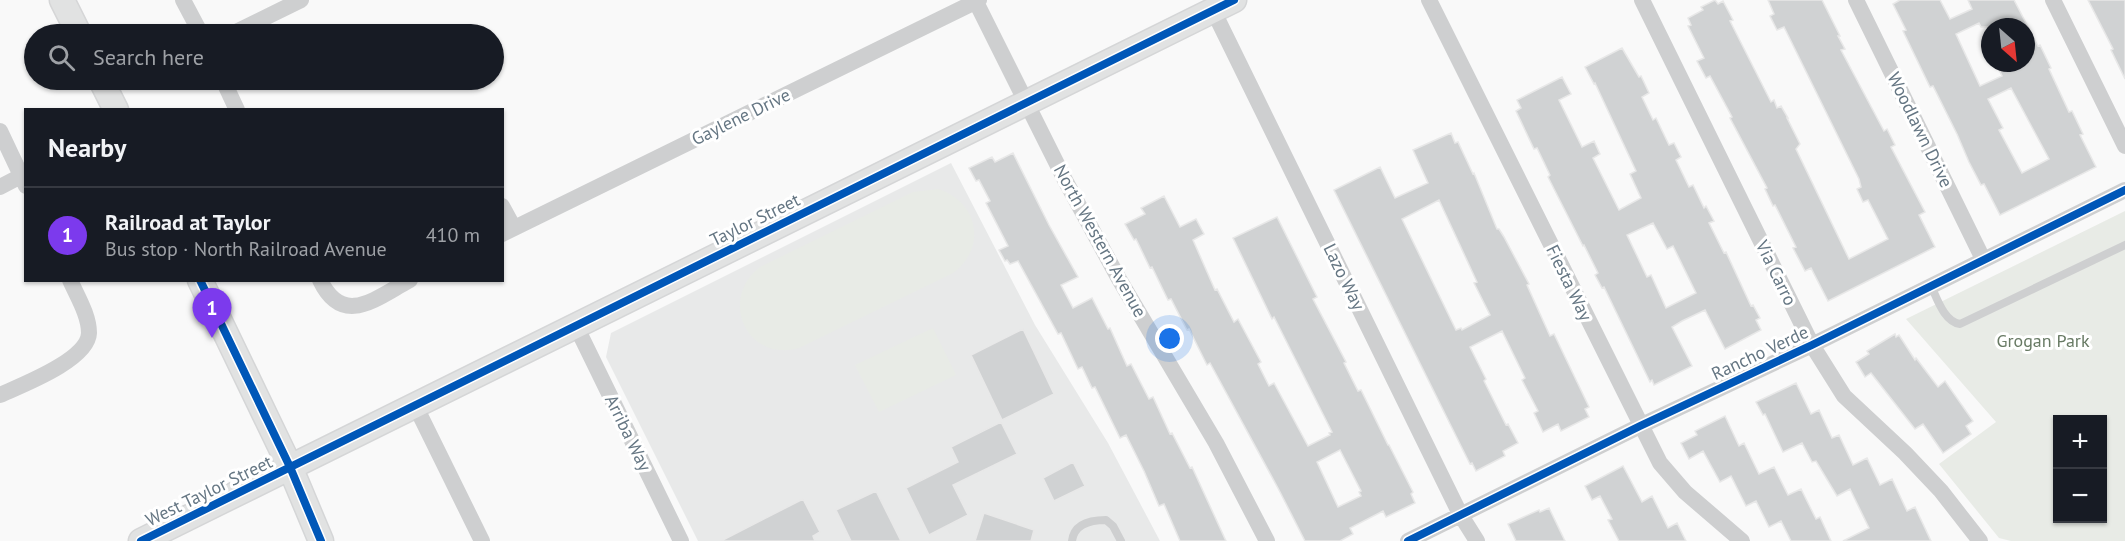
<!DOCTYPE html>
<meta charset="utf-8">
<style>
:root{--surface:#171b24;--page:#242831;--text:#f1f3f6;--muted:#9ea1a6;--line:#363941;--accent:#7c3aed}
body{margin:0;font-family:"PT Sans",sans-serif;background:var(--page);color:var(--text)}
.controls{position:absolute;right:18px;bottom:18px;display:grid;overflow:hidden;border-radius:0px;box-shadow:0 2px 4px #0004}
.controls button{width:54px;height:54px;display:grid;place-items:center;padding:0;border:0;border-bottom:2px solid var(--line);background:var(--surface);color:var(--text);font:30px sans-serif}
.compass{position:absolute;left:1981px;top:18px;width:54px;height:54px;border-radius:50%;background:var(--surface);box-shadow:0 2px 4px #0004;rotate:153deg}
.you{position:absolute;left:1170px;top:339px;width:21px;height:21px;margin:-15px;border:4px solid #fff;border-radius:50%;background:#1a73e8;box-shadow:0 0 0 9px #1a73e833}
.badge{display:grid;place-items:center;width:39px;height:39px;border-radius:50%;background:var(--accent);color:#fff;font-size:20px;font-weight:700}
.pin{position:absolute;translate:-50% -50px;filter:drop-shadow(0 2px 3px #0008)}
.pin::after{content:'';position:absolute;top:32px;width:21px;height:18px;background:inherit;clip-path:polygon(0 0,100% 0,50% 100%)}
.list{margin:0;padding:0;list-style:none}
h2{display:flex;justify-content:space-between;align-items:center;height:78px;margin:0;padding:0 24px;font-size:26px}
h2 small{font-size:20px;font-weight:400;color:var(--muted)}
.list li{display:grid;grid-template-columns:39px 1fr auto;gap:18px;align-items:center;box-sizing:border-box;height:96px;padding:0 24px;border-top:2px solid var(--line)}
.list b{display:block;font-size:22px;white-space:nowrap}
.list p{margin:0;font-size:20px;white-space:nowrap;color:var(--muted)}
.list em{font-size:20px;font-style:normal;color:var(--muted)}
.icon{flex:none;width:33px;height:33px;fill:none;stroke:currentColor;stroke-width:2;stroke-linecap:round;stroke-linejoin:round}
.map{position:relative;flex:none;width:2125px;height:541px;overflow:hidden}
.search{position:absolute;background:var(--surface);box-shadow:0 2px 4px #0004;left:24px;top:24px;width:480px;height:66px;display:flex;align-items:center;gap:15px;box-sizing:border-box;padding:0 21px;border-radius:33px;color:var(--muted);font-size:22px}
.panel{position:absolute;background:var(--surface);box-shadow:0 2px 4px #0004;left:24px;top:108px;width:480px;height:174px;border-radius:0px}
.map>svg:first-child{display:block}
.built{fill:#e8e9e9}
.green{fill:#e8ebe6;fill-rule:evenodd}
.building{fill:#d0d2d3;stroke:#e8e8e8;stroke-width:1.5;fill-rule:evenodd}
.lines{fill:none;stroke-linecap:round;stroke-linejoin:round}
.secondary-casing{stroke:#d5d6d7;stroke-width:27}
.lane{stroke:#cecfd0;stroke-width:8}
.street{stroke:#cecfd0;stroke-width:16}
.secondary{stroke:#e1e2e2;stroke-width:24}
.cycleway-casing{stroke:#fff;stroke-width:11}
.cycleway{stroke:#0057b8;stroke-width:8}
.labels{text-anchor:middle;stroke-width:6;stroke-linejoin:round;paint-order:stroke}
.street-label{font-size:18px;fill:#657683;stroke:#fff}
.park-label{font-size:18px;fill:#687a64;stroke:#fff}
</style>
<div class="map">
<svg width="2125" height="541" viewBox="0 0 2125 541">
<rect width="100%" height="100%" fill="#f9f9f9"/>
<path class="built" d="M951,163L1035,325L1108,443L1160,541H698L606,357L611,333Z"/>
<path class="green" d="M938,189C979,202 987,248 953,273L799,348C747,363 718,299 760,267L913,192Z
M2125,211V541H2011L1999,538L1939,464L1996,422L1906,319ZM2058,420H2102V518H2058Z
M933,328L956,375L879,412L855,365Z"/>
<path class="building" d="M1715,0L1718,4L1723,1L1733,20L1730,21L1771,102L1774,100L1777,108L1781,106L1788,118H1787L1800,144L1796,149L1849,259L1888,239L1868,200L1863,202L1857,189L1861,187L1859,179L1784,27L1777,30L1770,16L1774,14L1768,0H1822L1840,36H1838L1845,49L1841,50L1884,131L1887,129L1895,145L1891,147L1925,212L1919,215L1935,247L1828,301L1811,268L1805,271L1793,248L1796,247L1775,205L1773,206L1765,189L1767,188L1730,118L1732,117L1710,76L1706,78L1697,61L1704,58L1688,26L1691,25L1688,18L1703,10L1701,7Z
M1900,0H1940L1950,19L1972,9L1968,0H2014L2038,46L2040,45L2051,68L2049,69L2069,112L2072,111L2083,134L2080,135L2096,167L2000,215L1984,184L1981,185L1969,162L1957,134L1933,86L1930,87L1903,31L1906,30L1893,4ZM1979,23L1981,27H2026V63H1996L2002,76L1980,86L1956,34ZM2011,88L2049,159L2022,173L1999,130L2003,128L1988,99Z
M2088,0H2125V79L2111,50L2113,49Z
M1622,48L1639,77L1641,76L1649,93L1642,97L1653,120L1656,118L1669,145L1674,143L1681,157L1676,160L1689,187L1693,185L1704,208L1706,206L1714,221L1709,223L1724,253L1726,252L1751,306L1753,305L1760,318L1756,320L1761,330L1725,349L1705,310L1682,321L1672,327L1692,366L1654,385L1652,380L1650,382L1604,287L1602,288L1595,275L1598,273L1584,245L1583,246L1548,177L1550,175L1537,148L1534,149L1516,111L1521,108L1517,100L1562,77L1571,94L1559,100L1582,147L1594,141L1600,154L1593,158L1619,210L1641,198L1630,174L1636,171L1595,83L1594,84L1585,67ZM1653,223L1667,249L1673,246L1696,293L1666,308L1651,275L1647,277L1627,235Z
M1451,133L1455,143L1458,142L1473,174L1474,173L1497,229H1499L1504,237L1529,284L1527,285L1550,336L1554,334L1589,407L1585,409L1589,417L1561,431L1558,424L1543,432L1534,413L1538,411L1522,380L1525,378L1502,331L1470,347L1486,379L1484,381L1506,425L1508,424L1518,443L1503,451L1505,456L1476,471L1472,463L1470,464L1462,448L1334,190L1380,167L1395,198L1428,183L1413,150ZM1439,200L1477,282L1474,283L1490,315L1462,330L1461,328L1456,330L1402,219Z
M1013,153L1049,225L1078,277L1061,285L1073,308L1092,298L1108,329L1110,328L1127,366L1131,364L1149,399L1153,397L1170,434L1172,433L1190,468L1192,467L1226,541H1180L1164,504L1159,506L1144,471L1126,435L1120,438L1095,387L1092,388L1082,367L1078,369L1061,333L1058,334L1018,261L1010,264L1007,260L1005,261L999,250L1008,246L986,203L990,201L979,180L976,181L969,168L992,157L995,162Z
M1164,196L1180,227L1196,219L1204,234L1193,240L1215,290L1217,289L1234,322L1238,319L1261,362L1258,364L1269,386L1274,383L1308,446L1330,435L1329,433L1332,432L1274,317L1272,319L1233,238L1277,217L1317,297L1313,299L1346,362L1344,363L1358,391L1361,390L1388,445H1389L1413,492L1411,494L1415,503L1386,517L1383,511L1350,528L1353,534L1340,541H1305L1279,490L1210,363L1207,365L1189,329L1187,330L1171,299L1168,300L1152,267L1150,268L1136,239L1134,240L1125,224L1145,214L1141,208ZM1340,450L1361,491L1359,492L1361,496L1338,507L1317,462Z
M1023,329L1054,394L1002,420L971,355Z
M1895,334L1896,337L1899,335L1915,360L1916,358L1938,387L1945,381L1973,421L1966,426L1971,434L1943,453L1923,424L1915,429L1871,373L1865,377L1856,362L1869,354L1867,351Z
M1796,383L1811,414L1819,410L1832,438L1839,435L1853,465L1867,458L1880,485L1892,479L1907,511L1915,507L1931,541H1843L1869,528L1850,489L1837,496L1816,461L1812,462L1802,443L1783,452L1765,414L1763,415L1756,402Z
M1725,416L1739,446L1744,443L1759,474L1774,467L1788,495L1801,489L1816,519L1820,517L1831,541H1791L1781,521L1769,527L1756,501L1746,506L1731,476L1720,482L1703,451L1689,459L1681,443L1697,435L1695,431Z
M1001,422L1017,454L953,485L968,515L929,535L906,488L958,462L951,447Z
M1073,462L1085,486L1054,501L1043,478Z
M1623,466L1642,502L1652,496L1668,528L1677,523L1686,541H1619L1608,520L1612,519L1600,496L1592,500L1585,486Z
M876,491L901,541H851L836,510Z
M803,499L820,532L813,536L815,541H721Z
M1549,508L1565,541H1516L1508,524L1539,510L1540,512Z
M984,513L1034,530L1031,541H975Z"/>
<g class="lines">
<defs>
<path id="secondary" d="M62,0L79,34
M101,80L116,110
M200,280L290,467L321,541
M141,541L1234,0"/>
</defs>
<use href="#secondary" class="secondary-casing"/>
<path class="lane" d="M1931,286C1937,298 1944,322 1960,324L2125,245
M1072,541C1074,524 1090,520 1106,520L1113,526L1121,541"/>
<path class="street" d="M183,0L201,34
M975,0L1065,180L1119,279L1216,443L1267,541
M1429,0L1660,463L1685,492L1742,541
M1642,0L1812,345L1844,396L1905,453L1941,491L1980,541
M1856,0L1983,259
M2053,0L2125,146
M1213,10L1460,514L1477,541
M232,34L301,0
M223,80L237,110
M0,131L26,186
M0,187L21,176
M502,206L514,228
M502,234L979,0
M320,280C343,328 376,298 410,280
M576,326L681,541
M0,395C22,385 88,360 89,333C89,315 77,296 70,280
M415,405L482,541
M1408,541L1640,426L1812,345L2125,190"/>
<use href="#secondary" class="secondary"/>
<defs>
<path id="cycleway" d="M200,280L290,467L321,541
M141,541L1234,0
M1408,541L1640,426L1812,345L2125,190"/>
</defs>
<use href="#cycleway" class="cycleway-casing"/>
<use href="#cycleway" class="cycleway"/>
</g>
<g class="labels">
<g class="street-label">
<text transform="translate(741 117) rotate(-26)" y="6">Gaylene Drive</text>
<text transform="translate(1920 130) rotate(64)" y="6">Woodlawn Drive</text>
<text transform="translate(755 220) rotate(-26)" y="6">Taylor Street</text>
<text transform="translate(1100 241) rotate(61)" y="6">North Western Avenue</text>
<text transform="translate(1776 273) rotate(64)" y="6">Via Carro</text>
<text transform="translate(1344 277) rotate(64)" y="6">Lazo Way</text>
<text transform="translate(1569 283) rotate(64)" y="6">Fiesta Way</text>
<text transform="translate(1760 353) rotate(-25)" y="6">Rancho Verde</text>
<text transform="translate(628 433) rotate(64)" y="6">Arriba Way</text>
<text transform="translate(209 491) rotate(-26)" y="6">West Taylor Street</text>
</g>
<g class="park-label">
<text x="2043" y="347">Grogan Park</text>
</g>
</g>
</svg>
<div class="controls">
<button>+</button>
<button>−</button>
</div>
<svg class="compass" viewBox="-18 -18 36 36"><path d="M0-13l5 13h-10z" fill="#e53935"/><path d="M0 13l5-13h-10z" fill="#9ea1a6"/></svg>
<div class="you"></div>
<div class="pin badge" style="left:212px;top:338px">1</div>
<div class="search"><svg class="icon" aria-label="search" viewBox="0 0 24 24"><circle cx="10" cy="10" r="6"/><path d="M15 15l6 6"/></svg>Search here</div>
<section class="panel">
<h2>Nearby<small></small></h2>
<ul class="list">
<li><span class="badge">1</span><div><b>Railroad at Taylor</b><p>Bus stop · North Railroad Avenue</p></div><em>410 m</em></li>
</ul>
</section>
</div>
